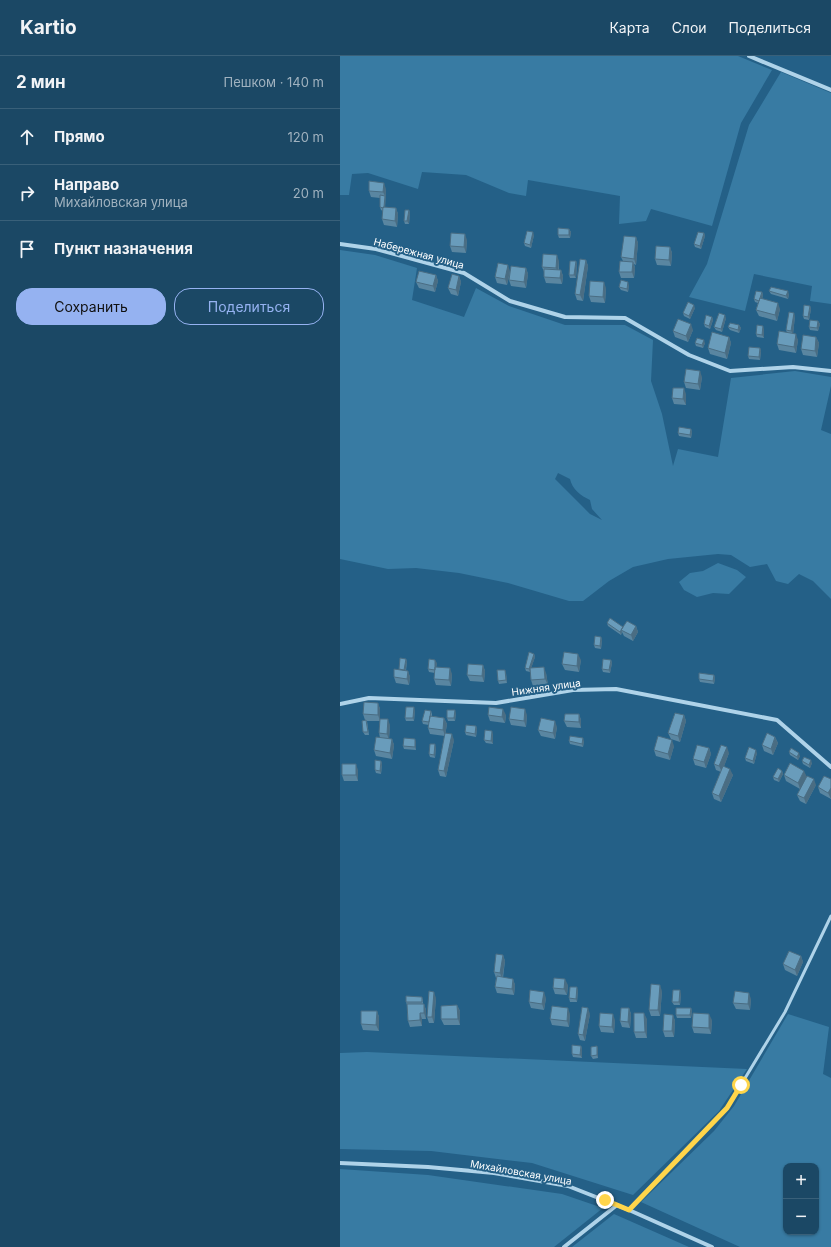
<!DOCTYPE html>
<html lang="ru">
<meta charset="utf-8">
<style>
:root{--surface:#1b4865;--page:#28526e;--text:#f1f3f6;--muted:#a0b2bf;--line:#396079;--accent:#95b2f1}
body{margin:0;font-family:Inter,sans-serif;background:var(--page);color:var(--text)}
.controls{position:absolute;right:12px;bottom:12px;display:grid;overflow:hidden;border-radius:8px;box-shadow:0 1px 3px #0004}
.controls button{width:36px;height:36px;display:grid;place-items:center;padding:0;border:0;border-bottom:1px solid var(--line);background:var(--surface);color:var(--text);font:20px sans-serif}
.stop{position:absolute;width:12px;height:12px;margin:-9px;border:3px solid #ffd54a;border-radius:50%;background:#fff}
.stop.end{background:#ffd54a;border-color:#fff;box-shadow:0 1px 4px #0008}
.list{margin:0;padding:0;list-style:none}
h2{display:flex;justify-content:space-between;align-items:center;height:52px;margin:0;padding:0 16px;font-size:17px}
h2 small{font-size:13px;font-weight:400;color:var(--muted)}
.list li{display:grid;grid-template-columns:26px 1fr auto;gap:12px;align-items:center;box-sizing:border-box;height:56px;padding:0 16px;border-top:1px solid var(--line)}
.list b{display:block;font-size:15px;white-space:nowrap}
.list p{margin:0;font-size:13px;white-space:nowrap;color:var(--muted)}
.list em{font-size:13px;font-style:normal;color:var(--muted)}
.actions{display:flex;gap:8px;padding:12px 16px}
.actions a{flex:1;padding:9px 0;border:1px solid var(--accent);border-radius:16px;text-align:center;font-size:14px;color:var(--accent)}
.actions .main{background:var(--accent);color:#111}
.icon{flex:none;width:22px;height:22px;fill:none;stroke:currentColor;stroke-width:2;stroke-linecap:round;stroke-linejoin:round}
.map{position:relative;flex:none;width:491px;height:1191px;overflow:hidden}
header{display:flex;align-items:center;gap:24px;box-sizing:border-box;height:56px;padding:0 20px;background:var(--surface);border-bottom:1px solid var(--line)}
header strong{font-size:19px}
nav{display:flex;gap:22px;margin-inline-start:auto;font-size:14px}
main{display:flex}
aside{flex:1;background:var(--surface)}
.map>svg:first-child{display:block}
.green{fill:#387ba3;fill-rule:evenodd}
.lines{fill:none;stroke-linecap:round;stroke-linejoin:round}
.lane{stroke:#afd3e9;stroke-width:3}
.street{stroke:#afd3e9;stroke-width:4}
.wall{fill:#5a86a1}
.shaded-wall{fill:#4a6d83}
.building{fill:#699cbb;stroke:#4a6d83}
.route{stroke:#ffd54a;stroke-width:5}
.labels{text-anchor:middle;stroke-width:4;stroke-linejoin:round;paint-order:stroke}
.street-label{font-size:10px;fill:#fff;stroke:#246087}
</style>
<header>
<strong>Kartio</strong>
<nav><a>Карта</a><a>Слои</a><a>Поделиться</a></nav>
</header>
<main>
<aside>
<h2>2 мин<small>Пешком · 140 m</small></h2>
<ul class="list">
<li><svg class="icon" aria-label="ahead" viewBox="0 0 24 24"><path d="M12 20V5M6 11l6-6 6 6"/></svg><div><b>Прямо</b></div><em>120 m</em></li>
<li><svg class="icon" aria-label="right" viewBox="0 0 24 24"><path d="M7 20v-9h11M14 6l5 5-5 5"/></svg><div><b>Направо</b><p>Михайловская улица</p></div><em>20 m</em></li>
<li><svg class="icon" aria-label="arrive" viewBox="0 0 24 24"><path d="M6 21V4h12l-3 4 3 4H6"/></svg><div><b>Пункт назначения</b></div></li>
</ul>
<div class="actions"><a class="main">Сохранить</a><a>Поделиться</a></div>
</aside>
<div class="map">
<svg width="491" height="1191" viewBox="0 0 491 1191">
<rect width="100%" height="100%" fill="#246087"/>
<path class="green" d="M0,0H398L432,14L401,67L372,170L311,153L306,165L279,168L280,140L188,124L186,140L169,137L126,119L82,116L78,133L28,117L12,118L9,139H0Z
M441,16L491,37V248L470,245L472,230L414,218L405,255L349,241L367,208L409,69Z
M0,194L35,199L77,212L72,244L124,261L136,232L169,250L225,269H285L313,284L311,325L322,358L333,410L338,393L378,401L391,322L455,315L491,321V330L481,374L491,378V543L473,525L459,518L448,528L436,525L427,508L410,511L391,499L378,498L328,503L293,511L269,525L243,545H229L168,527L119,517L76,512L48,513L0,503ZM218,417L230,423C232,433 241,440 250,444L252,453L262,464L250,458L215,423Z
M378,507L397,514L406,521L389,538L373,537L357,541L344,534L339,526L350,517L363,515Z
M448,958L489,971L483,1018L491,1022V1191H400L301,1146L374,1075L394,1050ZM446,1110H476V1176H446Z
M27,996L407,1013L379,1055L293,1139L192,1107L91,1095L0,1093V997Z
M0,1113L88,1119L222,1138L263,1152L214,1191H0Z
M274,1158L349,1191H232Z"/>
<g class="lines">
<path class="lane" d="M289,1154L387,1052L445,956L491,860"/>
<path class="street" d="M409,0L491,34
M0,188L36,193L124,217L170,245L225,261L285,262L349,299L390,315L453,311L491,315
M0,648L29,642L156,647L233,634L276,633L437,664L491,711
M0,1107L88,1111L154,1117L228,1130L289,1154L372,1191
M224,1191L277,1149"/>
</g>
<path class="wall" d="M46,133L45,151L56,152L58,158L57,171L44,169L42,163L43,155L41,154L40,151V142L31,141L29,135Z
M69,154L70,157L69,168H65L64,165Z
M229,173L231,176L230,182H219L218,179Z
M364,177L365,180L361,193L355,191L354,188Z
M194,179L191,192L185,190L184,187Z
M296,181L298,187L296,209L294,208L295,212L294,222H281L279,216L283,205L281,201Z
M127,184L126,197L112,196L110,190Z
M330,191L332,197L331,210L317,209L315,203Z
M246,204L248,210L243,245L237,244L235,238Z
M219,205V214H221L223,220L222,228L206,227L204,221V216L202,211Z
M236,205L237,208L236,222H230L229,219Z
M186,212L188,218L186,232L171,230L169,224L170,217L167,229L157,227L155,221L170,215Z
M96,219L98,225L95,236L79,232L76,226Z
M119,220L121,226L118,240L111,238L108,232Z
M289,229L288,236L281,234L279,231Z
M266,232L265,247L251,246L249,240Z
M429,235L449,238L448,243L431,238Z
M422,236L423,239L422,243L440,253L437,265L419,260L416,254L418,247L415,246L414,243Z
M470,250L471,253L469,264L464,263L463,260Z
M355,252L350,263L344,260L343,257Z
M455,260L453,278L458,284L456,297L439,294L437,288L447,277L446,274Z
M372,261L373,264L370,273L365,271L364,268Z
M386,262L382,276L376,274L374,271Z
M478,265L480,268L478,275L470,274L469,271Z
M399,269L401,272L399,277L390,274L388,271Z
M424,273V282L417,281L416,278Z
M353,274L348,286L335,281L333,275Z
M389,281L391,287L387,303L370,298L368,292Z
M476,281L479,287L477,301L463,299L461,293Z
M355,287H365L363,292L356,290Z
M420,292L421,295L420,304L409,303L408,300Z
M362,321L360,334L346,332L344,326Z
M346,338V349L334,348L332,342Z
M351,373L352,376L351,382L339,380L338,377Z
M267,567L283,571L296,570L298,576L293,585L284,580L282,576L281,579L268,570Z
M261,581L262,584L261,593L255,592L254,589Z
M194,598L195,601L191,612L206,617L208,629L193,630L191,624L190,616L186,615L185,612Z
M66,603L67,606L66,615H68L70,621L69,629L56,627L54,621L59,614V613Z
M241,604L239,616L225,614L222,608Z
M271,604L272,607L270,617L263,616L262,613Z
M97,607L96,611L112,618L111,630L96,629L94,623L95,617L89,616L88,613Z
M143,609L145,615L144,626L130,625L127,619Z
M166,617L167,627L159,628L158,625Z
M374,619L375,622L374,628L360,626L359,623Z
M38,647L40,653V663L50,669L49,683H52L54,689L52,703L36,700L34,694L40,682L39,677L40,665H27L29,679H25L23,676L25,664L23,658Z
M75,654L74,665H66L65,662Z
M91,655L92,658V660L104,662L107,668L105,680L90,678L88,672L89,669L83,668L82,665Z
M116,657L115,665H108L107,662Z
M239,658L241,664V672L227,671L224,665Z
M148,659H166L165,667L150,665Z
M187,659L186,671L171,669L169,663Z
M344,659L346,665L340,686L331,683L328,677Z
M136,670L137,673L136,681L126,679L125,676Z
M217,671L215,683L201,680L198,674Z
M153,678V688L146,687L144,684Z
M435,681L438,687L433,699L424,695L422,689Z
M114,684L106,721L100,720L98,714Z
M229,685H244L243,691L230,688Z
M76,686V694L64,693L63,690Z
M334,690L330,704L316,700L314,694Z
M96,691L95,702L90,701L89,698Z
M369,692L371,698L366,712L355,709L353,703Z
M449,696L460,700L458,704L450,699Z
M389,697L384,710L393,719L381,746L374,743L372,737L381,716L376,714L374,708Z
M417,697L414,708L406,705L405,702Z
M41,705L42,708L41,718L36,717L35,714Z
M462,705L472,707L470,712L463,708Z
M18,714V725H4L2,719Z
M442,715L443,718L439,726L434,724L433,721Z
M464,715L460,733L446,725L444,719Z
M491,723V743L480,737L478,731Z
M476,729L466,748L460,745L457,739Z
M163,899L165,905L163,922L173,923L175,929L174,939L157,937L155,931L156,922L154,916Z
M461,900L463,906L457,920L445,914L443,908Z
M228,929L227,939L215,938L213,932Z
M238,934L237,946H230L229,942Z
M322,935L320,960H311L309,954Z
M341,938L340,949H334L332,946Z
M82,941L83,944V948H84L86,954V963H82V970L70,971L68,965L67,949L66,946Z
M96,942L94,967H89L87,961Z
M206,942L204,954L191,952L189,946Z
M411,943L410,954L396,953L393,947Z
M117,949L120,955V969H104L101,963Z
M289,952L291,958L290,972L282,971L280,965Z
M351,952L352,955L351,962H337L336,959Z
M37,955L39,961V975L23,974L21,968Z
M230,958L229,971L212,969L210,963Z
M250,958L245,985L240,984L238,978Z
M333,959L335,965L334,981H325L323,975Z
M307,963V982H296L294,976Z
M275,964L274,977L261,976L259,970Z
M372,964L371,978L354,977L352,971Z
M241,990L242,993V1002L233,1001L232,998Z
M257,990L258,993V1002L253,1003L251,1000Z"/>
<path class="shaded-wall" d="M44,127L46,133L45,155L44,152L45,140L43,136Z
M56,152L58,158L57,171L55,165Z
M69,154L70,157L69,168L67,165Z
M229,173L231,176L230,182L229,179Z
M193,176L194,179L191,192L190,189Z
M364,177L365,180L361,193L360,190Z
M125,178L127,184L126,197L124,191Z
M296,181L298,187L296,209L294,203Z
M330,191L332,197L331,210L329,204Z
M217,199L219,205L218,218L216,212Z
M246,204L248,210L243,245L240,239Z
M236,205L237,208L236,222L234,219Z
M293,206L295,212L294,222L292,216Z
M168,209L170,215L167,229L165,223Z
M186,212L188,218L186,232L184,226Z
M221,214L223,220L222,228L220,222Z
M96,219L98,225L95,236L93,230Z
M119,220L121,226L118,240L116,234Z
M264,226L266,232L265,247L263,241Z
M288,226L289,229L288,236L287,233Z
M448,235L449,238L448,243L446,240Z
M422,236L423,239L421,248L420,245Z
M438,247L440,253L437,265L435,259Z
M354,249L355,252L350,263L349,260Z
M470,250L471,253L469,264L468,261Z
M454,257L455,260L453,278L451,275Z
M385,259L386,262L382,276L381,273Z
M372,261L373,264L370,273L369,270Z
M478,265L480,268L478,275L477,272Z
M351,268L353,274L348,286L346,280Z
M399,269L401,272L399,277L398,274Z
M423,270L424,273V282L422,279Z
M456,278L458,284L456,297L454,291Z
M389,281L391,287L387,303L385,297Z
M476,281L479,287L477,301L475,295Z
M364,284L365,287L363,292L362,289Z
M420,292L421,295L420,304L419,301Z
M360,315L362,321L360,334L358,328Z
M344,332L346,338V349L343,343Z
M351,373L352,376L351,382L350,379Z
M296,570L298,576L293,585L291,579Z
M283,571L281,574L282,576L281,579L280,576Z
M261,581L262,584L261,593L260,590Z
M194,598L195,601L190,616L189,613Z
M238,598L241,604L239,616L237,610Z
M66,603L67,606L65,617L64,614Z
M95,604L97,607L96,617L95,614Z
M271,604L272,607L270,617L269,614Z
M143,609L145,615L144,626L142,620Z
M204,611L206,617L208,629L205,623Z
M110,612L112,618L111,630L109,624Z
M165,614L166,617L167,627L166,624Z
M68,615L70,621L69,629L67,623Z
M374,619L375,622L374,628L373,625Z
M38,647L40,653V665L38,659Z
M74,651L75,654L74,665L73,662Z
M163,653L166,659L165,667L162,661Z
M185,653L187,659L186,671L184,665Z
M115,654L116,657L115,665L114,662Z
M239,658L241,664V672L239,666Z
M344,659L346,665L340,686L338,680Z
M104,662L107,668L105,680L103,674Z
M48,663L50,669L49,684L47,678Z
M215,665L217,671L215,683L213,677Z
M136,670L137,673L136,681L135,678Z
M152,675L153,678V688L151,685Z
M112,678L114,684L106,721L104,715Z
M435,681L438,687L433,699L431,693Z
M243,682L244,685L243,691L242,688Z
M52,683L54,689L52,703L50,697Z
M75,683L76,686V694L75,691Z
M332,684L334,690L330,704L328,698Z
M95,688L96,691L95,702L94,699Z
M387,691L389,697L382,716L379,710Z
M369,692L371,698L366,712L364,706Z
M416,694L417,697L414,708L413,705Z
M459,697L460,700L458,704L457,701Z
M471,704L472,707L470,712L469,709Z
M41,705L42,708L41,718L40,715Z
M16,708L18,714V725L16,719Z
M390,713L393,719L381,746L379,740Z
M442,715L443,718L439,726L438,723Z
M464,715L467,721L460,733L458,727Z
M474,723L476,729L466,748L464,742Z
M491,732V743L488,737Z
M163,899L165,905L162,923L160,917Z
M461,900L463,906L457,920L455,914Z
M173,923L175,929L174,939L172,933Z
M225,923L228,929L227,939L224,933Z
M320,929L322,935L320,960L318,954Z
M237,931L238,934L237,946L236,943Z
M340,934L341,938L340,949L339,946Z
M94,936L96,942L94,967L92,961Z
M204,936L206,942L204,954L202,948Z
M409,937L411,943L410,954L408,948Z
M84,948L86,954V963L84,957Z
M117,949L120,955V969L118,963Z
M228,952L230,958L229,971L227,965Z
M248,952L250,958L245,985L243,979Z
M289,952L291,958L290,972L288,966Z
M351,952L352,955L351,962L350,959Z
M37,955L39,961V975L36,969Z
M80,957L82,963V970L80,964Z
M304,957L307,963V982L305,976Z
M273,958L275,964L274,977L272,971Z
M369,958L372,964L371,978L369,972Z
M333,959L335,965L334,981L332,975Z
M241,990L242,993V1002L240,999Z
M257,990L258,993V1002L257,999Z"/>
<path class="building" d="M29,125L44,127L43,136L29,135Z
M40,139L45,140L44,151L43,152L40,151Z
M43,151L56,152L55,165L42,163Z
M65,154H69L67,165H64Z
M218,172L229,173V179H218Z
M187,175L193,176L190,189L184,187Z
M358,176L364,177L360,190L354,188Z
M111,177L125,178L124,191L110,190Z
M284,180L296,181L294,203L281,201Z
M316,190L330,191L329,204L315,203Z
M203,198L217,199L216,212L202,211Z
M240,203L246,204L240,239L235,238Z
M230,205H236L234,219H229Z
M280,205L293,206L292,216H279Z
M158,207L168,209L165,223L155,221Z
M171,210L186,212L184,226L169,224Z
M204,213L221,214L220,222L204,221Z
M79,215L96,219L93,230L76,226Z
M112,218L119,220L116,234L108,232Z
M281,224L288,226L287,233L279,231Z
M250,225L264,226L263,241L249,240Z
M431,231L448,235L446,240L429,235Z
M416,235L422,236L419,245L414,243Z
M420,242L438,247L435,259L416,254Z
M348,246L354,249L349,260L343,257Z
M464,249L470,250L468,261L463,260Z
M449,256L454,257L451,275L446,274Z
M379,257L385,259L381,273L374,271Z
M366,259L372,261L369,270L364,268Z
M338,263L351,268L346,280L333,275Z
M470,264L478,265L477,272L469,271Z
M390,267L399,269L398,274L388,271Z
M417,269L423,270L422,279L416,278Z
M439,275L456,278L454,291L437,288Z
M372,276L389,281L385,297L368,292Z
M463,279L476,281L475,295L461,293Z
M357,282L364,284L362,289L355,287Z
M409,291L420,292L419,301L408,300Z
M346,313L360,315L358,328L344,326Z
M333,332H344L343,343L332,342Z
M339,371L351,373L350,379L338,377Z
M270,562L283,571L280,576L267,567Z
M287,565L296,570L291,579L281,574Z
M255,580L261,581L260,590L254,589Z
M189,596L194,598L189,613L185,612Z
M224,596L238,598L237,610L222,608Z
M60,602L66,603L64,614L59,613Z
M89,603L95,604V614L88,613Z
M263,603L271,604L269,614L262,613Z
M128,608L143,609L142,620L127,619Z
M95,611L110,612L109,624L94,623Z
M204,611L205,623L191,624L190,612Z
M54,613L68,615L67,623L54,621Z
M157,614H165L166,624L158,625Z
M359,617L374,619L373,625L359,623Z
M24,646L38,647V659L23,658Z
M66,651H74L73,662H65Z
M149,651L163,653L162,661L148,659Z
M171,651L185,653L184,665L169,663Z
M85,654L91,655L89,666L82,665Z
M107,654H115L114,662H107Z
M335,657L344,659L338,680L328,677Z
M225,658H239V666L224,665Z
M90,660L104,662L103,674L88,672Z
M201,662L215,665L213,677L198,674Z
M40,663H48L47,678L39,677Z
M26,664L28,676H23L22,665Z
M126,669L136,670L135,678L125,676Z
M145,674L152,675L151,685L144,684Z
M105,677L112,678L104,715L98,714Z
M427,677L435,681L431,693L422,689Z
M230,680L243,682L242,688L229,685Z
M318,680L332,684L328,698L314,694Z
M36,681L52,683L50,697L34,694Z
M64,682L75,683V691L63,690Z
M90,688H95L94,699L89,698Z
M357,689L369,692L364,706L353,703Z
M381,689L387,691L379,710L374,708Z
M409,691L416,694L413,705L405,702Z
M451,692L459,697L457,701L449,696Z
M464,701L471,704L469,709L462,705Z
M35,704L41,705L40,715L35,714Z
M450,707L464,715L458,727L444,719Z
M2,708H16V719H2Z
M383,710L390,713L379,740L372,737Z
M438,712L442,715L438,723L433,721Z
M467,720L474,723L464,742L457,739Z
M484,720L491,723V732L488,737L478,731Z
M449,895L461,900L455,914L443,908Z
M156,898L163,899L160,917L154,916Z
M157,920L173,923L172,933L155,931Z
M214,922L225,923L224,933L213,932Z
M311,928L320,929L318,954H309Z
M230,931H237L236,943L229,942Z
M190,934L204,936L202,948L189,946Z
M333,934H340L339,946H332Z
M89,935L94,936L92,961H87Z
M395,935L409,937L408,948L393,947Z
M66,940L82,941V946H66Z
M67,948H84V957H80V964L68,965Z
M117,949L118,963H101V950Z
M212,950L228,952L227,965L210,963Z
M242,951L248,952L243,979L238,978Z
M281,952H289L288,966L280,965Z
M336,952H351L350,959H336Z
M21,955H37L36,969L21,968Z
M260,957L273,958L272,971L259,970Z
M294,957H304L305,976H294Z
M353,957L369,958V972L352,971Z
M324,958L333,959L332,975H323Z
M232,989L241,990L240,999L232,998Z
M257,990V999L251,1000V991Z"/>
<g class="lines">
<path class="route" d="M265,1144L289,1154L387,1052L401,1029"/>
</g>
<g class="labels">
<g class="street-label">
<text transform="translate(79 197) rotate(15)" y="4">Набережная улица</text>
<text transform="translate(206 631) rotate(-8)" y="4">Нижняя улица</text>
<text transform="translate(181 1116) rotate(10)" y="4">Михайловская улица</text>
</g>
</g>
</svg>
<div class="controls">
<button>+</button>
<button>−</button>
</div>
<div class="stop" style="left:401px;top:1029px"></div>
<div class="stop end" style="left:265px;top:1144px"></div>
</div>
</main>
